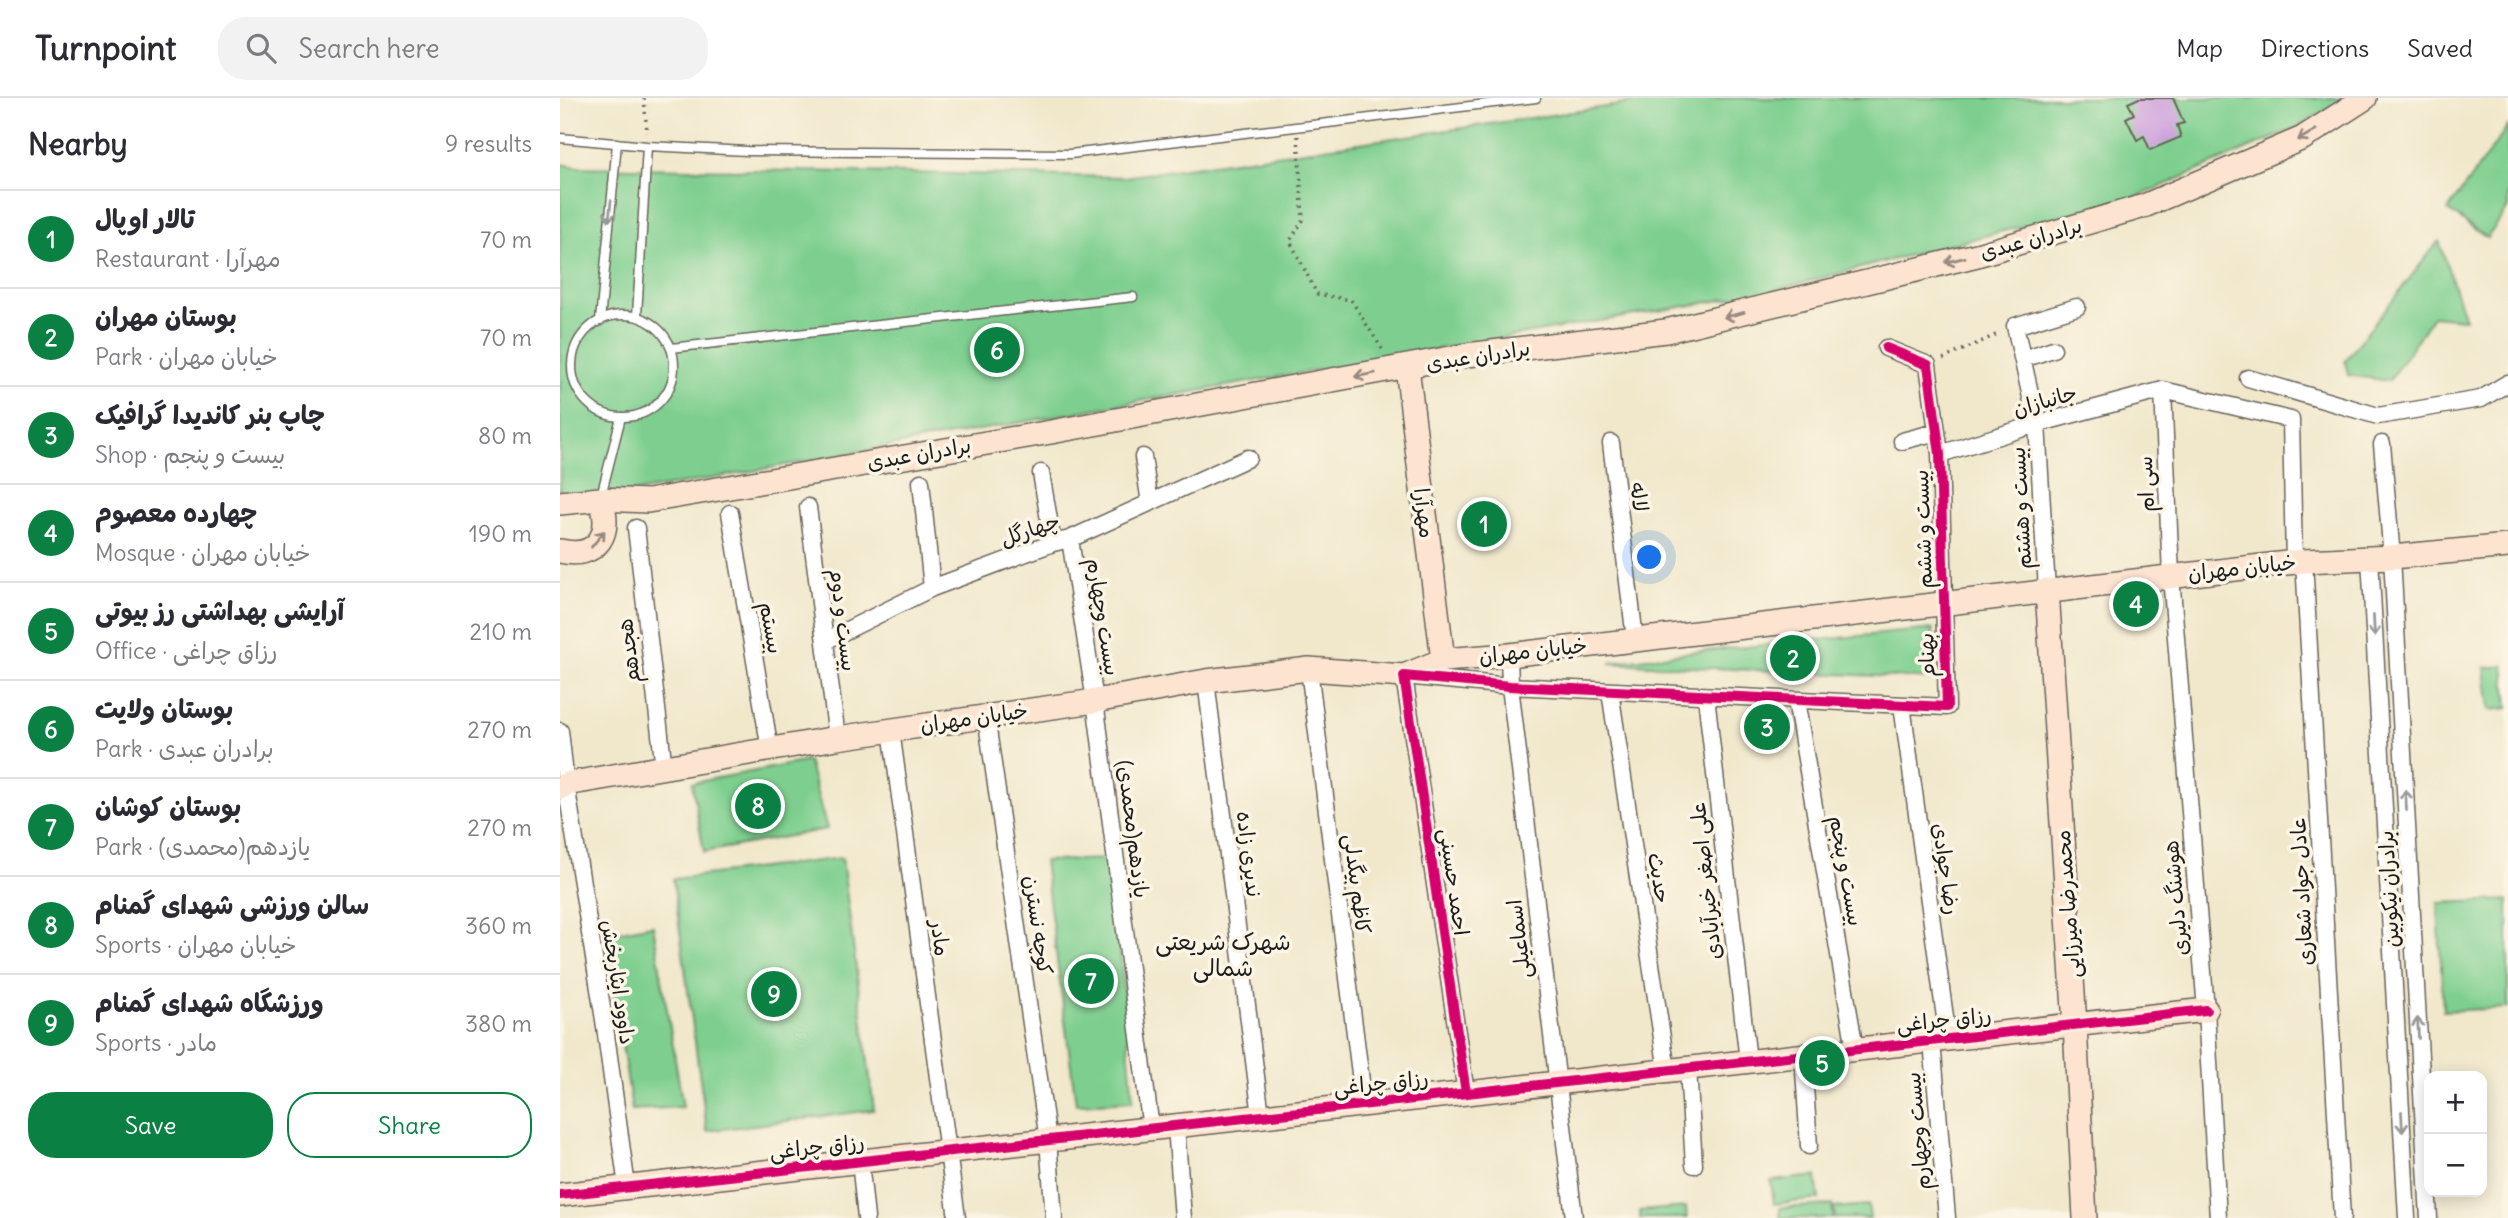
<!DOCTYPE html>
<meta charset="utf-8">
<style>
:root{--surface:#fff;--page:#f2f2f3;--text:#2b2b33;--muted:#7c7c81;--line:#e1e1e2;--accent:#0b8043}
body{margin:0;font-family:Delius,"Playpen Sans Arabic",sans-serif;background:var(--page);color:var(--text)}
.controls{position:absolute;right:21px;bottom:21px;display:grid;overflow:hidden;border-radius:14px;box-shadow:0 4px 18px #0003}
.controls button{width:63px;height:63px;display:grid;place-items:center;padding:0;border:0;border-bottom:2px solid var(--line);background:var(--surface);color:var(--text);font:35px sans-serif}
.you{position:absolute;left:1090px;top:460px;width:24px;height:24px;margin:-18px;border:5px solid #fff;border-radius:50%;background:#1a73e8;box-shadow:0 0 0 10px #1a73e833}
.badge{display:grid;place-items:center;width:46px;height:46px;border-radius:50%;background:var(--accent);color:#fff;font-size:23px;font-weight:700}
.pin{position:absolute;translate:-50% -50%;border:4px solid #fff;box-shadow:0 2px 7px #0006}
.list{margin:0;padding:0;list-style:none}
h2{display:flex;justify-content:space-between;align-items:center;height:91px;margin:0;padding:0 28px;font-size:30px}
h2 small{font-size:23px;font-weight:400;color:var(--muted)}
.list li{display:grid;grid-template-columns:46px 1fr auto;gap:21px;align-items:center;box-sizing:border-box;height:98px;padding:0 28px;border-top:2px solid var(--line)}
.list b{display:block;font-size:26px;white-space:nowrap}
.list p{margin:0;font-size:23px;white-space:nowrap;color:var(--muted)}
.list em{font-size:23px;font-style:normal;color:var(--muted)}
.actions{display:flex;gap:14px;padding:21px 28px}
.actions a{flex:1;padding:16px 0;border:2px solid var(--accent);border-radius:28px;text-align:center;font-size:24px;color:var(--accent)}
.actions .main{background:var(--accent);color:#fff}
.icon{flex:none;width:38px;height:38px;fill:none;stroke:currentColor;stroke-width:2;stroke-linecap:round;stroke-linejoin:round}
.map{position:relative;flex:none;width:1948px;height:1120px;overflow:hidden}
header{display:flex;align-items:center;gap:42px;box-sizing:border-box;height:98px;padding:0 35px;background:var(--surface);border-bottom:2px solid var(--line)}
header strong{font-size:33px}
nav{display:flex;gap:38px;margin-inline-start:auto;font-size:24px}
.search{width:490px;height:63px;background:var(--page);display:flex;align-items:center;gap:18px;box-sizing:border-box;padding:0 24px;border-radius:28px;color:var(--muted);font-size:26px}
main{display:flex}
aside{flex:1;background:var(--surface)}
.map>svg:first-child{display:block}
.green{fill:#7ecf8f;stroke:#4d7656;stroke-width:2}
.building{fill:#cc9edd}
.lines{fill:none;stroke-linecap:round;stroke-linejoin:round}
.lane-casing{stroke:#67635a;stroke-width:11}
.street-casing{stroke:#67635a;stroke-width:19}
.secondary-casing{stroke:#67635a;stroke-width:26}
.path{stroke:#67635a;stroke-width:3.5;stroke-dasharray:2 5;stroke-linecap:butt}
.lane{stroke:#fff;stroke-width:8}
.street{stroke:#fff;stroke-width:16}
.secondary{stroke:#fde4d1;stroke-width:23}
.cycleway-casing{stroke:#fcf5e5;stroke-width:15}
.cycleway{stroke:#d6006c;stroke-width:10}
.oneway{stroke:#988a80}
.oneway2{stroke:#999}
.labels{text-anchor:middle;stroke-width:7;stroke-linejoin:round;paint-order:stroke}
.street-label{font-size:21px;fill:#1c1c1c;stroke:#fcf5e5}
.neighbourhood-label{font-size:23px;fill:#1c1c1c;stroke:#fcf5e5}
</style>
<header>
<strong>Turnpoint</strong>
<div class="search"><svg class="icon" aria-label="search" viewBox="0 0 24 24"><circle cx="10" cy="10" r="6"/><path d="M15 15l6 6"/></svg>Search here</div>
<nav><a>Map</a><a>Directions</a><a>Saved</a></nav>
</header>
<main>
<aside>
<h2>Nearby<small>9 results</small></h2>
<ul class="list">
<li><span class="badge">1</span><div><b>تالار اوپال</b><p>Restaurant · مهرآرا</p></div><em>70 m</em></li>
<li><span class="badge">2</span><div><b>بوستان مهران</b><p>Park · خیابان مهران</p></div><em>70 m</em></li>
<li><span class="badge">3</span><div><b>چاپ بنر کاندیدا گرافیک</b><p>Shop · بیست و پنجم</p></div><em>80 m</em></li>
<li><span class="badge">4</span><div><b>چهارده معصوم</b><p>Mosque · خیابان مهران</p></div><em>190 m</em></li>
<li><span class="badge">5</span><div><b>آرایشی بهداشتی رز بیوتی</b><p>Office · رزاق چراغی</p></div><em>210 m</em></li>
<li><span class="badge">6</span><div><b>بوستان ولایت</b><p>Park · برادران عبدی</p></div><em>270 m</em></li>
<li><span class="badge">7</span><div><b>بوستان کوشان</b><p>Park · یازدهم(محمدی)</p></div><em>270 m</em></li>
<li><span class="badge">8</span><div><b>سالن ورزشی شهدای گمنام</b><p>Sports · خیابان مهران</p></div><em>360 m</em></li>
<li><span class="badge">9</span><div><b>ورزشگاه شهدای گمنام</b><p>Sports · مادر</p></div><em>380 m</em></li>
</ul>
<div class="actions"><a class="main">Save</a><a>Share</a></div>
</aside>
<div class="map">
<svg width="1948" height="1120" viewBox="0 0 1948 1120">
<rect width="100%" height="100%" fill="#fcf5e5"/>
<filter id="ink" filterUnits="userSpaceOnUse"><feTurbulence type="fractalNoise" baseFrequency=".0143" numOctaves="2"/><feDisplacementMap in="SourceGraphic" scale="14" xChannelSelector="R" yChannelSelector="G"/><feConvolveMatrix kernelMatrix="1 2 1 2 8 2 1 2 1" color-interpolation-filters="sRGB"/></filter>
<filter id="wash" filterUnits="userSpaceOnUse"><feTurbulence type="fractalNoise" baseFrequency=".00686" numOctaves="4" result="noise"/><feDisplacementMap in="SourceGraphic" scale="28" xChannelSelector="R" yChannelSelector="G"/><feGaussianBlur stdDeviation="1.57" result="paint"/><feColorMatrix in="noise" values="0 0 0 0 0 0 0 0 0 0 0 0 0 0 0 0 0 1.4 0 .05"/><feComposite in="paint" operator="in"/></filter>
<g filter="url(#wash)">
<rect width="100%" height="100%" fill="#f1e8cc"/>
<path class="green" d="M1083,0H1785L1736,30L1579,98L1207,194L540,310L0,408V66L18,69L565,79L1060,7Z
M1948,28V110L1927,140L1888,112Z
M1879,143L1905,221L1873,218L1829,283L1788,277L1785,263Z
M1373,531L1375,581L1050,565L1132,554Z
M1944,568L1948,610L1930,612L1925,570Z
M248,663L267,731L144,754L132,685Z
M282,760L314,1012L147,1033L113,781Z
M552,761L573,1003L516,1006L484,763Z
M1948,802V910L1883,913L1878,805Z
M93,827L123,1009L72,1012L45,836Z
M1256,1078L1259,1101L1214,1106L1211,1083Z
M1272,1107L1273,1120H1220V1110Z
M1308,1107L1310,1120H1275L1274,1110Z
M1126,1109L1127,1120H1080V1113Z"/>
<g id="blocks">
<path class="building" d="M1579,0H1613L1624,25L1617,27L1621,39L1590,52L1584,38L1577,42L1566,20L1574,16L1568,5Z"/>
</g>
</g>
<g filter="url(#ink)">
<use href="#blocks" fill-opacity="0" stroke="#67635a" stroke-width="2"/>
<g class="lines">
<defs>
<path id="lane" d="M0,40L87,48L187,53L510,56L976,0
M12 268a51 51 0 1 1 102 0a51 51 0 1 1-102 0Z
M77,218L87,48
M40,223L57,45
M111,250L573,199
M41,398L61,319"/>
<path id="street" d="M1463,261L1493,251
M1688,280L1818,318L1921,301L1948,285
M1603,292L1611,478L1646,912L1658,1120
M1342,343L1377,334
M1051,345L1075,541
M1822,346L1832,459L1869,1120
M1380,356L1477,326L1603,292L1731,322L1734,464
M583,359L590,405
M481,375L493,445
M361,384L372,490
M248,409L277,640
M170,415L210,652
M76,430L104,671
M510,441L535,603L591,1031
M1810,460L1847,1120
M1744,463L1782,1120
M1487,492L1477,326L1455,228L1517,209
M265,543L372,490L493,445L510,441L688,360
M949,557L950,588L1014,1120
M749,571L804,1007
M646,583L701,1018
M1050,593L1107,973
M1146,598L1188,963
M1236,602L1295,951
M1342,607L1388,941
M426,618L488,1042L494,1120
M331,632L397,1120
M0,633L6,686L44,922L67,1089
M1372,943L1387,1120
M1243,957L1249,1048
M1128,970L1134,1067
M906,995L844,578L950,588L1387,609L1380,356L1368,267L1326,250
M616,1028L623,1120
M300,1063L306,1120"/>
<path id="secondary" d="M847,269L883,562
M0,405L40,401L88,403L491,334L907,257L1106,233L1417,157L1584,108L1743,40L1805,0
M0,453C38,462 54,434 40,401
M1487,492L1515,927L1525,1120
M0,690L6,686L277,640L535,603L646,583L749,571L844,578L883,562L949,557L1744,463L1832,459L1948,448
M0,1097L1646,912"/>
</defs>
<use href="#lane" class="lane-casing"/>
<use href="#street" class="street-casing"/>
<use href="#secondary" class="secondary-casing"/>
<path class="path" d="M84,0L87,35
M738,38L743,122L730,143L757,196L791,202L824,254
M1383,261L1440,235"/>
<use href="#lane" class="lane"/>
<use href="#street" class="street"/>
<use href="#secondary" class="secondary"/>
<defs>
<path id="cycleway" d="M906,995L844,578L950,588L1387,609L1380,356L1368,267L1326,250
M0,1097L1646,912"/>
</defs>
<use href="#cycleway" class="cycleway-casing"/>
<use href="#cycleway" class="cycleway"/>
</g>
<defs><path id="oneway-shaft" d="M-6 0H5M1.5-3L5.5 0L1.5 3" fill="none" stroke-width="1.6" stroke-linecap="round" stroke-linejoin="round" transform="scale(1.75)"/></defs>
<g class="oneway">
<use href="#oneway-shaft" transform="translate(1747 37) rotate(150)"/>
<use href="#oneway-shaft" transform="translate(1395 162) rotate(166)"/>
<use href="#oneway-shaft" transform="translate(1174 217) rotate(166)"/>
<use href="#oneway-shaft" transform="translate(805 277) rotate(170)"/>
<use href="#oneway-shaft" transform="translate(38 441) rotate(-51)"/>
</g>
<g class="oneway2">
<use href="#oneway-shaft" transform="translate(50 113) rotate(96)"/>
<use href="#oneway-shaft" transform="translate(1814 528) rotate(87)"/>
<use href="#oneway-shaft" transform="translate(1846 702) rotate(-93)"/>
<use href="#oneway-shaft" transform="translate(1858 930) rotate(-93)"/>
<use href="#oneway-shaft" transform="translate(1842 1024) rotate(87)"/>
</g>
</g>
<g class="labels">
<g class="street-label">
<text transform="translate(1471 141) rotate(-16)" y="7">برادران عبدی</text>
<text transform="translate(918 258) rotate(-9)" y="7">برادران عبدی</text>
<text transform="translate(1485 303) rotate(-16)" y="7">جانبازان</text>
<text transform="translate(359 356) rotate(-10)" y="7">برادران عبدی</text>
<text transform="translate(1586 386) rotate(-92)" y="7">سی ام</text>
<text transform="translate(1079 399) rotate(83)" y="7">لاله</text>
<text transform="translate(1461 410) rotate(-93)" y="7">بیست و هشتم</text>
<text transform="translate(864 415) rotate(83)" y="7">مهرآرا</text>
<text transform="translate(1363 431) rotate(-92)" y="7">بیست و ششم</text>
<text transform="translate(470 432) rotate(-19)" y="7">چهارگل</text>
<text transform="translate(1682 470) rotate(-6)" y="7">خیابان مهران</text>
<text transform="translate(543 519) rotate(81)" y="7">بیست وچهارم</text>
<text transform="translate(283 522) rotate(83)" y="7">بیست و دوم</text>
<text transform="translate(211 530) rotate(80)" y="7">بیستم</text>
<text transform="translate(69 553) rotate(-97)" y="7">هجدهم</text>
<text transform="translate(973 553) rotate(-6)" y="7">خیابان مهران</text>
<text transform="translate(1367 557) rotate(-92)" y="7">بهنام</text>
<text transform="translate(414 620) rotate(-8)" y="7">خیابان مهران</text>
<text transform="translate(573 731) rotate(83)" y="7">یازدهم(محمدی)</text>
<text transform="translate(689 756) rotate(83)" y="7">ندیری زاده</text>
<text transform="translate(1386 771) rotate(82)" y="7">رضا جوادی</text>
<text transform="translate(1286 773) rotate(80)" y="7">بیست و پنجم</text>
<text transform="translate(1099 780) rotate(81)" y="7">حدیث</text>
<text transform="translate(1146 783) rotate(-96)" y="7">علی اصغر خیرآبادی</text>
<text transform="translate(894 784) rotate(82)" y="7">احمد حسینی</text>
<text transform="translate(797 786) rotate(83)" y="7">کاظم بیگدلی</text>
<text transform="translate(1829 791) rotate(-93)" y="7">برادران نیکوبین</text>
<text transform="translate(1742 793) rotate(-93)" y="7">عادل جواد شعاری</text>
<text transform="translate(1616 800) rotate(-95)" y="7">هوشنگ دلیری</text>
<text transform="translate(1508 806) rotate(-94)" y="7">محمدرضا میرزایی</text>
<text transform="translate(478 827) rotate(82)" y="7">کوچه نسترن</text>
<text transform="translate(380 840) rotate(82)" y="7">مادر</text>
<text transform="translate(959 841) rotate(-97)" y="7">اسماعیلی</text>
<text transform="translate(58 884) rotate(81)" y="7">داوود ایثاربخش</text>
<text transform="translate(1384 922) rotate(-6)" y="7">رزاق چراغی</text>
<text transform="translate(821 985) rotate(-6)" y="7">رزاق چراغی</text>
<text transform="translate(1358 1033) rotate(-95)" y="7">بیست وچهارم</text>
<text transform="translate(257 1049) rotate(-6)" y="7">رزاق چراغی</text>
</g>
<g class="neighbourhood-label">
<text x="663" y="852">شهرک شریعتی<tspan x="663" dy="26">شمالی</tspan></text>
</g>
</g>
</svg>
<div class="controls">
<button>+</button>
<button>−</button>
</div>
<div class="you"></div>
<div class="pin badge" style="left:924px;top:426px">1</div>
<div class="pin badge" style="left:1233px;top:560px">2</div>
<div class="pin badge" style="left:1207px;top:629px">3</div>
<div class="pin badge" style="left:1576px;top:506px">4</div>
<div class="pin badge" style="left:1262px;top:965px">5</div>
<div class="pin badge" style="left:437px;top:252px">6</div>
<div class="pin badge" style="left:531px;top:883px">7</div>
<div class="pin badge" style="left:198px;top:708px">8</div>
<div class="pin badge" style="left:214px;top:896px">9</div>
</div>
</main>
